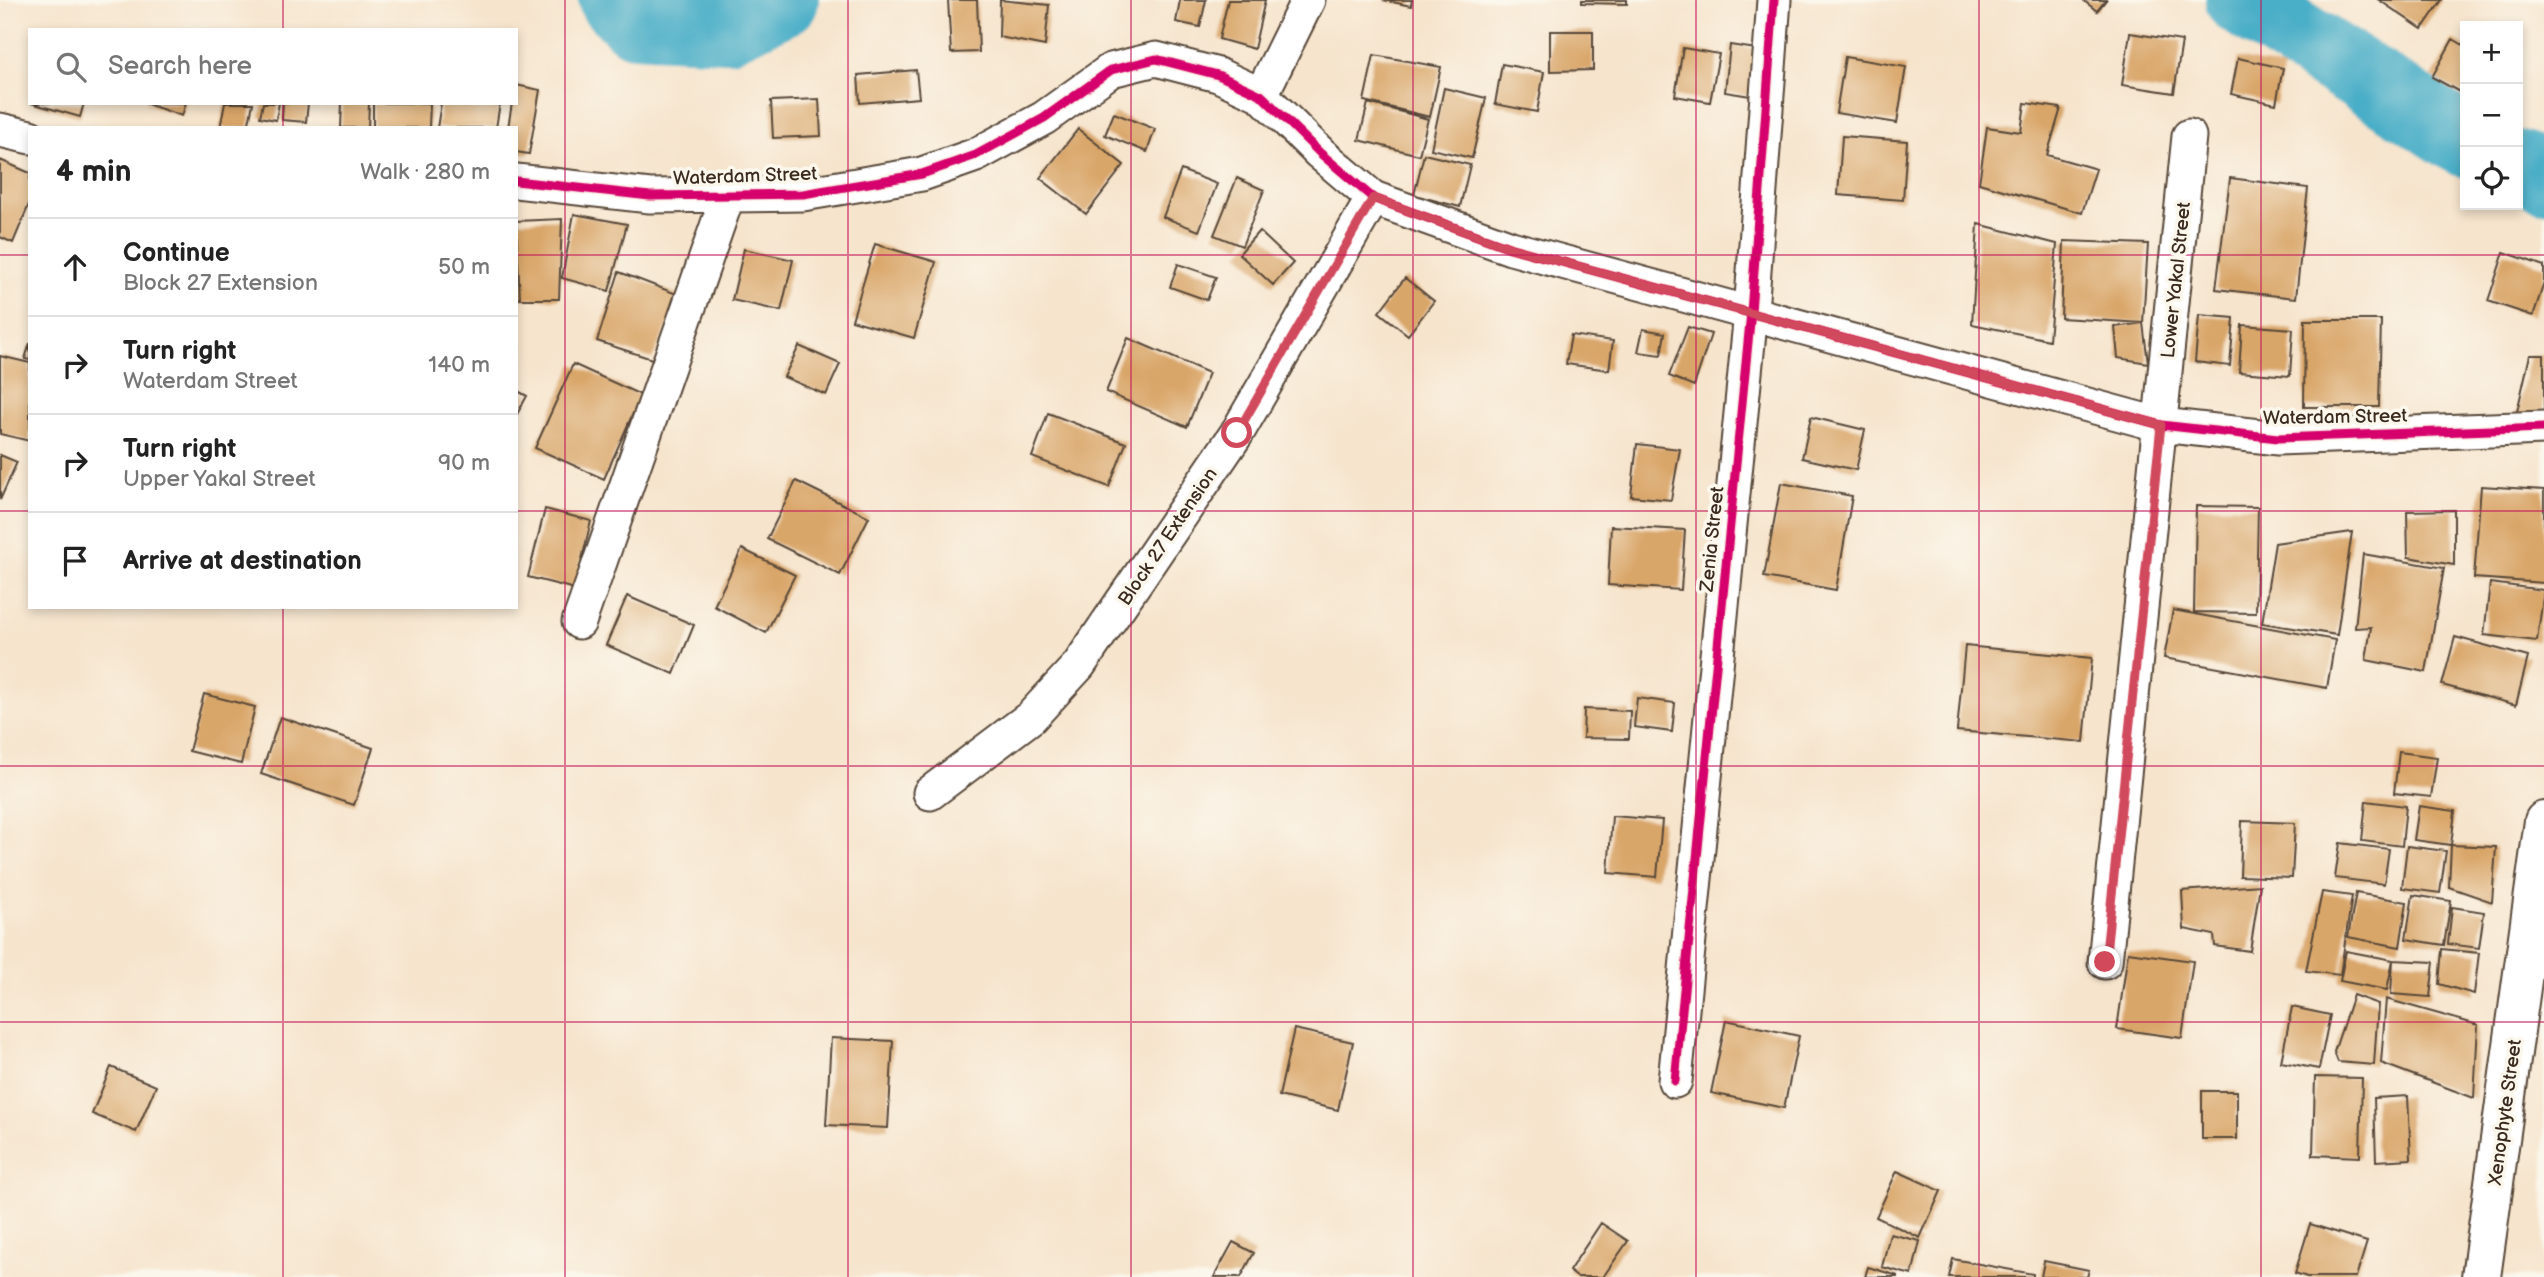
<!DOCTYPE html>
<meta charset="utf-8">
<style>
:root{--surface:#fff;--page:#f2f2f2;--text:#222;--muted:#767676;--line:#e0e0e0}
body{margin:0;font-family:"Balsamiq Sans",sans-serif;background:var(--page);color:var(--text)}
.controls{position:absolute;right:21px;top:21px;display:grid;overflow:hidden;border-radius:0px;box-shadow:0 4px 10px #0003}
.controls button{width:63px;height:63px;display:grid;place-items:center;padding:0;border:0;border-bottom:2px solid var(--line);background:var(--surface);color:var(--text);font:35px sans-serif}
.stop{position:absolute;width:21px;height:21px;margin:-16px;border:5px solid #d1495b;border-radius:50%;background:#fff}
.stop.end{background:#d1495b;border-color:#fff;box-shadow:0 2px 7px #0008}
.list{margin:0;padding:0;list-style:none}
h2{display:flex;justify-content:space-between;align-items:center;height:91px;margin:0;padding:0 28px;font-size:30px}
h2 small{font-size:23px;font-weight:400;color:var(--muted)}
.list li{display:grid;grid-template-columns:46px 1fr auto;gap:21px;align-items:center;box-sizing:border-box;height:98px;padding:0 28px;border-top:2px solid var(--line)}
.list b{display:block;font-size:26px;white-space:nowrap}
.list p{margin:0;font-size:23px;white-space:nowrap;color:var(--muted)}
.list em{font-size:23px;font-style:normal;color:var(--muted)}
.icon{flex:none;width:38px;height:38px;fill:none;stroke:currentColor;stroke-width:2;stroke-linecap:round;stroke-linejoin:round}
.map{position:relative;flex:none;width:2544px;height:1277px;overflow:hidden}
.search{position:absolute;background:var(--surface);box-shadow:0 4px 10px #0003;left:28px;top:28px;width:490px;height:77px;display:flex;align-items:center;gap:18px;box-sizing:border-box;padding:0 24px;border-radius:0px;color:var(--muted);font-size:26px}
.panel{position:absolute;background:var(--surface);box-shadow:0 4px 10px #0003;left:28px;top:126px;width:490px;height:483px;border-radius:0px}
.map>svg:first-child{display:block}
.lines{fill:none;stroke-linecap:round;stroke-linejoin:round}
.river{stroke:#48aec7;stroke-width:72}
.building{fill:#d9a669}
.street-casing{stroke:#574638;stroke-width:37}
.secondary-casing{stroke:#574638;stroke-width:42}
.street{stroke:#fff;stroke-width:33}
.secondary{stroke:#fff;stroke-width:38}
.cycleway-casing{stroke:#fbf7ec;stroke-width:13}
.cycleway{stroke:#d6006c;stroke-width:9}
.route{stroke:#d1495b;stroke-width:9}
.grid{fill:none;stroke:#c2185b;stroke-width:2;stroke-opacity:0.55}
.labels{text-anchor:middle;stroke-width:7;stroke-linejoin:round;paint-order:stroke}
.street-label{font-size:19px;fill:#3b2a1e;stroke:#fbf7ec}
</style>
<div class="map">
<svg width="2544" height="1277" viewBox="0 0 2544 1277">
<rect width="100%" height="100%" fill="#fbf7ec"/>
<filter id="ink" filterUnits="userSpaceOnUse"><feTurbulence type="fractalNoise" baseFrequency=".0143" numOctaves="2"/><feDisplacementMap in="SourceGraphic" scale="14" xChannelSelector="R" yChannelSelector="G"/><feConvolveMatrix kernelMatrix="1 2 1 2 8 2 1 2 1" color-interpolation-filters="sRGB"/></filter>
<filter id="wash" filterUnits="userSpaceOnUse"><feTurbulence type="fractalNoise" baseFrequency=".00686" numOctaves="4" result="noise"/><feDisplacementMap in="SourceGraphic" scale="28" xChannelSelector="R" yChannelSelector="G"/><feGaussianBlur stdDeviation="1.57" result="paint"/><feColorMatrix in="noise" values="0 0 0 0 0 0 0 0 0 0 0 0 0 0 0 0 0 1.4 0 .05"/><feComposite in="paint" operator="in"/></filter>
<g filter="url(#wash)">
<rect width="100%" height="100%" fill="#f6e4cc"/>
<g class="lines">
<path class="river" d="M614,0L635,21L728,26L783,0
M2241,0L2465,141
M2518,166L2544,176"/>
</g>
<g id="blocks">
<path class="building" d="M948,0H977L979,52L951,53Z
M1000,0L1049,5L1045,46L999,37Z
M1180,0H1206L1200,27L1176,22Z
M1228,0H1265L1254,49L1219,39Z
M1383,0H1412L1411,6Z
M1582,0H1627V4L1582,3Z
M2083,0H2106L2097,11Z
M2379,0H2442L2422,29Z
M1550,31H1593V70L1550,71Z
M2130,33L2182,41L2174,93L2122,85Z
M2453,39L2465,46V95L2432,77Z
M1730,45L1763,50L1757,97L1725,92Z
M1683,48L1719,54L1710,102L1675,96Z
M1374,55L1441,67L1430,117L1364,101Z
M1845,57L1906,67L1897,123L1836,113Z
M2238,58L2283,68L2276,104L2231,94Z
M1502,64L1544,72L1537,112L1495,104Z
M916,70L919,98L860,103L858,75Z
M516,85L540,90L529,154L516,152V128H508L512,103H516Z
M1444,88L1486,98L1472,158L1431,149Z
M819,99L821,136L773,138L771,101Z
M31,103H84L80,117Z
M144,103H186L182,116Z
M225,103H253L248,128H220Z
M263,103H279L276,120L260,117Z
M283,103H308L306,122L282,120Z
M342,103H369L368,128H341Z
M373,103H430L429,128H373Z
M441,103H500L496,128H437Z
M1368,103L1428,119L1419,155L1359,140Z
M2025,103L2061,108L2047,155L2096,169L2082,213L1979,183L1987,127L2021,132Z
M1114,113L1155,129L1147,152L1105,135Z
M1078,129L1124,165L1086,214L1040,178Z
M1842,136L1907,141L1903,200L1838,195Z
M1424,154L1470,165L1460,207L1414,195Z
M0,160L30,173V202L13,243L0,237Z
M1181,170L1217,184L1199,231L1163,217Z
M1237,178L1264,190L1242,246L1214,235Z
M2230,178L2308,188L2296,298L2216,289Z
M574,214L627,224L609,291L562,278Z
M562,219L559,299H520L516,221Z
M1978,224L2057,244L2049,340L1972,324Z
M1259,231L1293,263L1273,285L1239,254Z
M2064,241L2148,244L2143,323L2061,318Z
M875,244L936,262L914,338L852,320Z
M744,249L793,260L781,311L732,300Z
M2504,252L2544,266V283L2533,316L2488,301Z
M1178,264L1216,277L1207,300L1170,287Z
M619,272L682,296L652,359L597,341Z
M1405,278L1434,301L1408,335L1379,312Z
M2199,315L2234,318L2230,366L2195,362Z
M2305,320H2381L2379,407H2304Z
M2143,323L2148,363L2118,358L2115,327Z
M2242,325L2293,329L2290,376L2239,372Z
M1688,327L1711,334L1694,386L1669,376Z
M1643,329L1665,333L1661,355L1638,352Z
M1571,335L1613,341L1609,370L1566,364Z
M1128,338L1209,373L1187,427L1106,392Z
M30,343V360L25,359Z
M799,346L840,364L826,395L784,377Z
M2530,355H2544V416H2516Z
M0,356L30,363V441L0,434Z
M573,364L641,395L604,479L535,448Z
M516,390L527,396L516,416Z
M1048,413L1126,443L1109,487L1032,457Z
M1811,417L1865,430L1856,470L1802,458Z
M1637,444L1680,449L1671,500L1631,496Z
M0,455L17,462L0,500Z
M796,481L869,517L840,575L767,539Z
M1781,483L1852,496L1836,590L1764,577Z
M2481,486L2544,490V583L2474,578Z
M2196,506L2258,507L2256,613L2194,612Z
M545,509L591,521L575,589L528,577Z
M2454,510V565L2408,557L2407,511Z
M1611,526L1685,530L1681,590L1608,585Z
M2352,532L2337,635L2262,623L2275,543Z
M742,549L795,575L766,633L714,606Z
M2363,554L2444,568L2426,672L2366,660L2371,627L2355,628Z
M2490,583L2544,590L2537,641L2484,635Z
M627,596L694,625L674,674L606,645Z
M2173,610L2335,640L2327,688L2164,658Z
M2455,637L2528,657L2516,705L2442,685Z
M1965,646L2092,658L2084,742L1957,731Z
M204,694L255,707L241,764L189,751Z
M1637,698L1675,703L1672,732L1634,727Z
M1584,709L1630,711L1629,739L1583,738Z
M280,717L373,748L354,805L261,774Z
M2399,752L2437,757L2431,797L2394,793Z
M2366,801L2406,806L2402,846L2362,841Z
M2419,806L2455,811L2451,845L2414,840Z
M1612,816L1662,820L1657,877L1608,873Z
M2242,821L2295,823L2292,878L2240,876Z
M2340,843L2389,849L2384,884L2335,878Z
M2451,845L2496,847L2492,902L2449,887Z
M2407,846L2446,851L2440,893L2402,888Z
M2260,885L2250,951L2215,946L2214,935L2184,929L2182,891Z
M2322,892L2352,896L2340,975L2306,971Z
M2356,893L2407,902L2400,947L2348,937Z
M2413,895L2451,901L2444,945L2406,939Z
M2452,907L2484,912L2479,948L2448,944Z
M2442,949L2479,953L2474,994L2439,984Z
M2346,951L2393,960L2434,962L2430,997L2391,994L2393,960L2387,990L2340,981Z
M2128,952L2193,961L2182,1038L2117,1029Z
M2353,995L2378,1004L2374,1065L2338,1062L2334,1052Z
M2386,999L2478,1025L2474,1098L2381,1063Z
M2292,1007L2330,1015L2319,1069L2281,1062Z
M1726,1020L1799,1036L1784,1108L1711,1093Z
M1294,1029L1353,1042L1338,1110L1279,1096Z
M831,1038L893,1041L888,1128L826,1125Z
M111,1067L156,1086L136,1132L92,1114Z
M2315,1077L2362,1078L2360,1157L2313,1155Z
M2202,1091H2237V1139H2202Z
M2408,1096L2411,1159L2376,1161L2374,1098Z
M1897,1171L1941,1191L1920,1238L1876,1217Z
M1601,1223L1628,1241L1603,1277H1577L1569,1271Z
M2310,1224L2367,1242L2356,1277H2307L2295,1273Z
M1890,1234L1920,1241L1912,1275L1882,1267Z
M1233,1242L1254,1253L1241,1277H1214Z
M1953,1259L2033,1274V1277H1949Z
M2044,1261L2089,1270L2087,1277H2041Z
M1868,1267L1898,1276V1277H1865Z"/>
</g>
</g>
<g filter="url(#ink)">
<use href="#blocks" fill-opacity="0" stroke="#574638" stroke-width="2"/>
<g class="lines">
<defs>
<path id="street" d="M1261,95L1308,0
M0,130L30,137
M516,181L650,196L803,194L922,174L976,155L1044,118L1111,70L1156,59L1218,75L1261,95L1320,153L1373,198L1511,248L2161,425L2278,438L2544,428
M579,622L728,195
M930,793L1031,717L1079,665L1237,433L1373,198
M2105,962L2189,136
M1675,1081L1751,312L1774,0"/>
<path id="secondary" d="M2481,1277L2544,821"/>
</defs>
<use href="#street" class="street-casing"/>
<use href="#secondary" class="secondary-casing"/>
<use href="#street" class="street"/>
<use href="#secondary" class="secondary"/>
<defs>
<path id="cycleway" d="M516,181L650,196L803,194L922,174L976,155L1044,118L1111,70L1156,59L1218,75L1261,95L1320,153L1373,198L1511,248L2161,425L2278,438L2544,428
M1675,1081L1751,312L1774,0"/>
</defs>
<use href="#cycleway" class="cycleway-casing"/>
<use href="#cycleway" class="cycleway"/>
</g>
</g>
<g class="lines" filter="url(#ink)">
<path class="route" d="M1237,433L1373,198L1511,248L2161,425L2105,962"/>
</g>
<path class="grid" d="M283,0V30M565,0V1277M848,0V1277M1131,0V1277M1413,0V1277M1696,0V1277M1979,0V1277M2261,0V1277M283,103V128M0,255H30M516,255H2544M0,511H30M516,511H2544M283,607V1277M0,766H2544M0,1022H2544"/>
<g class="labels">
<g class="street-label">
<text transform="translate(745 175) rotate(-2)" y="7">Waterdam Street</text>
<text transform="translate(2175 280) rotate(-84)" y="7">Lower Yakal Street</text>
<text transform="translate(2335 416) rotate(-1)" y="7">Waterdam Street</text>
<text transform="translate(1167 536) rotate(-56)" y="7">Block 27 Extension</text>
<text transform="translate(1711 539) rotate(-84)" y="7">Zenia Street</text>
<text transform="translate(2504 1112) rotate(-82)" y="7">Xenophyte Street</text>
</g>
</g>
</svg>
<div class="controls">
<button>+</button>
<button>−</button>
<button><svg class="icon" aria-label="locate" viewBox="0 0 24 24"><circle cx="12" cy="12" r="6"/><path d="M12 2v4M12 18v4M2 12h4M18 12h4"/></svg></button>
</div>
<div class="stop" style="left:1237px;top:433px"></div>
<div class="stop end" style="left:2105px;top:962px"></div>
<div class="search"><svg class="icon" aria-label="search" viewBox="0 0 24 24"><circle cx="10" cy="10" r="6"/><path d="M15 15l6 6"/></svg>Search here</div>
<section class="panel">
<h2>4 min<small>Walk · 280 m</small></h2>
<ul class="list">
<li><svg class="icon" aria-label="ahead" viewBox="0 0 24 24"><path d="M12 20V5M6 11l6-6 6 6"/></svg><div><b>Continue</b><p>Block 27 Extension</p></div><em>50 m</em></li>
<li><svg class="icon" aria-label="right" viewBox="0 0 24 24"><path d="M7 20v-9h11M14 6l5 5-5 5"/></svg><div><b>Turn right</b><p>Waterdam Street</p></div><em>140 m</em></li>
<li><svg class="icon" aria-label="right" viewBox="0 0 24 24"><path d="M7 20v-9h11M14 6l5 5-5 5"/></svg><div><b>Turn right</b><p>Upper Yakal Street</p></div><em>90 m</em></li>
<li><svg class="icon" aria-label="arrive" viewBox="0 0 24 24"><path d="M6 21V4h12l-3 4 3 4H6"/></svg><div><b>Arrive at destination</b></div></li>
</ul>
</section>
</div>
